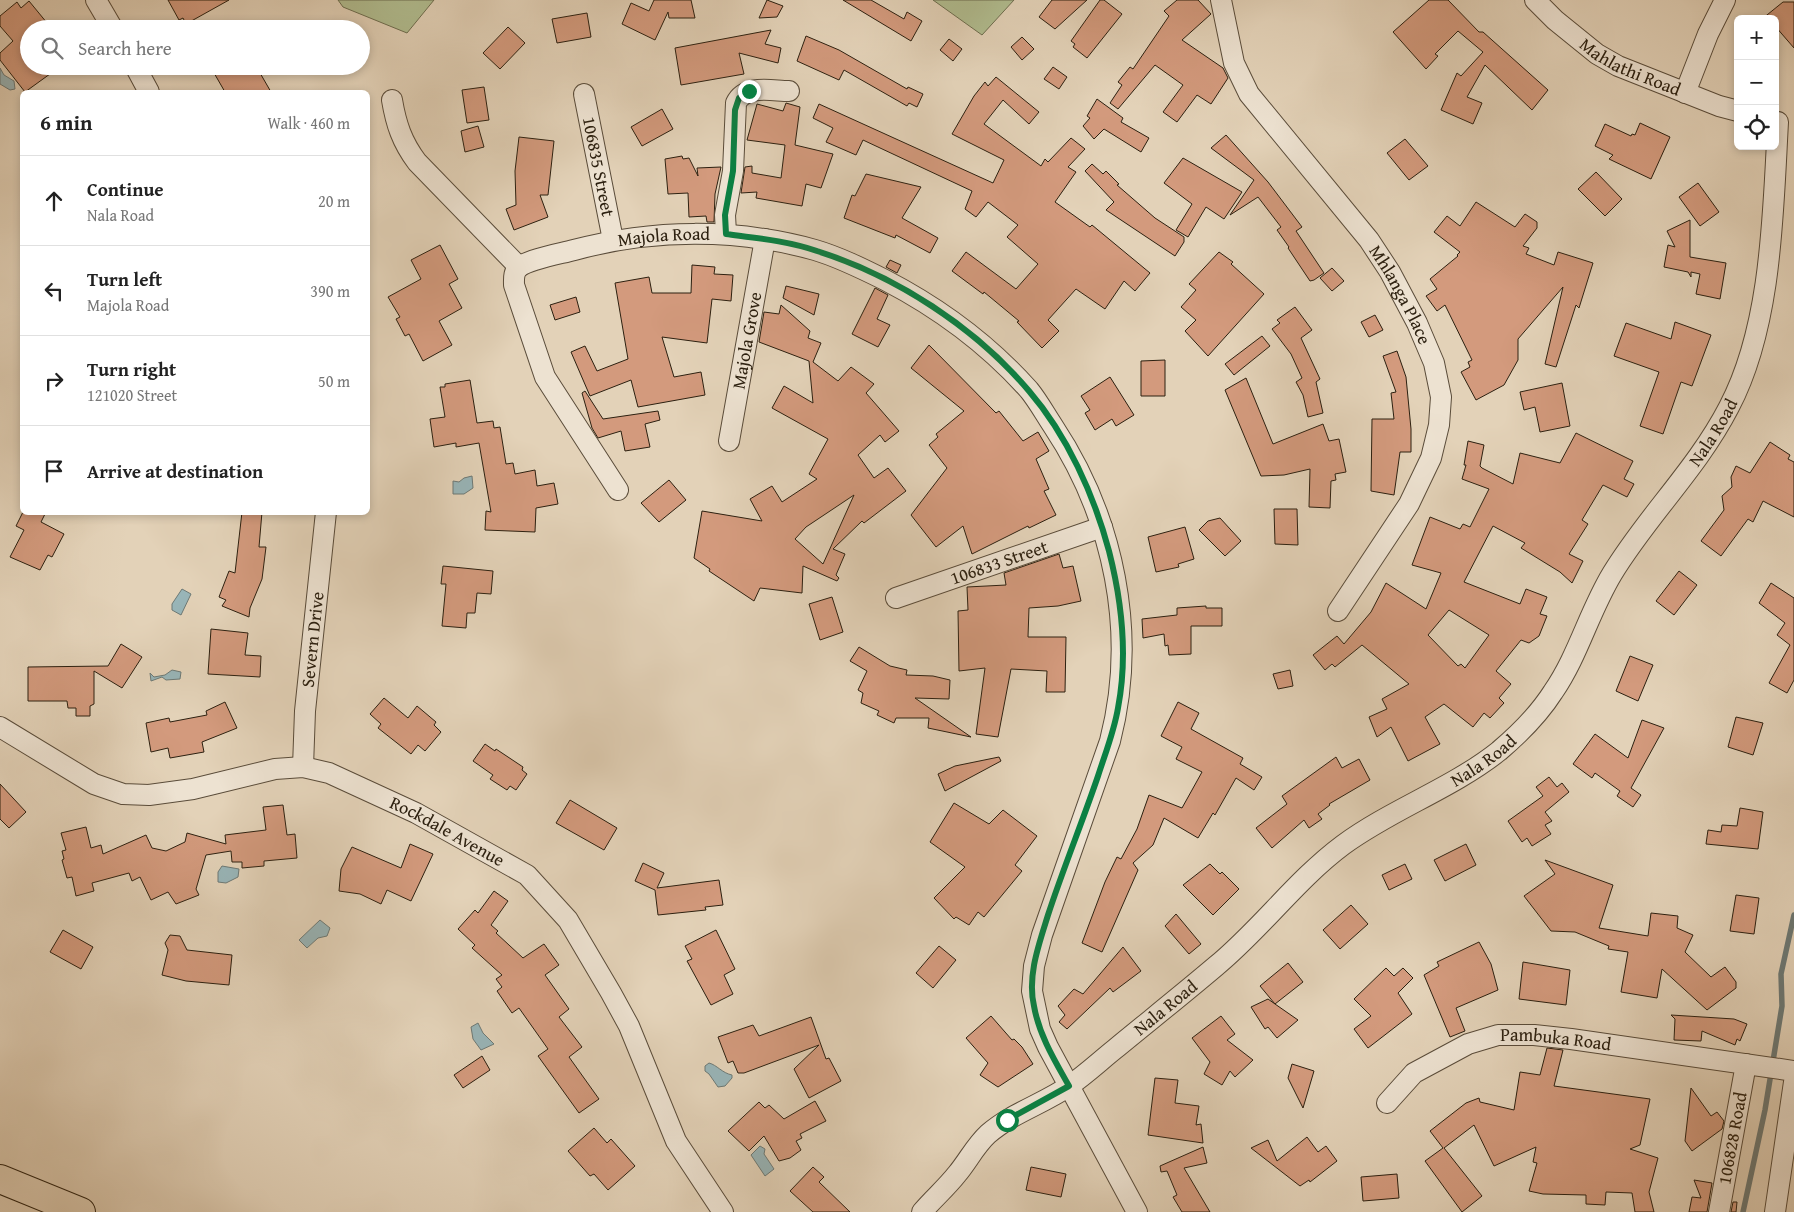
<!DOCTYPE html>
<meta charset="utf-8">
<style>
:root{--surface:#fff;--page:#f2f2f2;--text:#222;--muted:#767676;--line:#e0e0e0}
body{margin:0;font-family:"Gentium Book Plus",serif;background:var(--page);color:var(--text)}
.controls{position:absolute;right:15px;top:15px;display:grid;overflow:hidden;border-radius:8px;box-shadow:0 2px 8px #0003}
.controls button{width:45px;height:45px;display:grid;place-items:center;padding:0;border:0;border-bottom:1px solid var(--line);background:var(--surface);color:var(--text);font:25px sans-serif}
.stop{position:absolute;width:15px;height:15px;margin:-11px;border:4px solid #0b8043;border-radius:50%;background:#fff}
.stop.end{background:#0b8043;border-color:#fff;box-shadow:0 1px 5px #0008}
.list{margin:0;padding:0;list-style:none}
h2{display:flex;justify-content:space-between;align-items:center;height:65px;margin:0;padding:0 20px;font-size:21px}
h2 small{font-size:16px;font-weight:400;color:var(--muted)}
.list li{display:grid;grid-template-columns:32px 1fr auto;gap:15px;align-items:center;box-sizing:border-box;height:90px;padding:0 20px;border-top:1px solid var(--line)}
.list b{display:block;font-size:19px;white-space:nowrap}
.list p{margin:0;font-size:16px;white-space:nowrap;color:var(--muted)}
.list em{font-size:16px;font-style:normal;color:var(--muted)}
.icon{flex:none;width:28px;height:28px;fill:none;stroke:currentColor;stroke-width:2;stroke-linecap:round;stroke-linejoin:round}
.map{position:relative;flex:none;width:1794px;height:1212px;overflow:hidden}
.search{position:absolute;background:var(--surface);box-shadow:0 2px 8px #0003;left:20px;top:20px;width:350px;height:55px;display:flex;align-items:center;gap:12px;box-sizing:border-box;padding:0 18px;border-radius:28px;color:var(--muted);font-size:19px}
.panel{position:absolute;background:var(--surface);box-shadow:0 2px 8px #0003;left:20px;top:90px;width:350px;height:425px;border-radius:8px}
.map>svg:first-child{display:block}
.green{fill:#b1bd90;stroke:#6e6e50}
.water{fill:#98b5b8;stroke:#6d7975}
.lines{fill:none;stroke-linecap:round;stroke-linejoin:round}
.stream{stroke:#6d7975;stroke-width:5.5}
.building{fill:#d39a7d;stroke:#2c2010;fill-rule:evenodd}
.minor-casing{stroke:#5a4c3a;stroke-width:22}
.highway-casing{stroke:#2c2010;stroke-width:30}
.minor{stroke:#ede2d1;stroke-width:20}
.highway{stroke:#e3d2b8;stroke-width:28}
.route{stroke:#0b8043;stroke-width:6}
.labels{text-anchor:middle;stroke-width:4;stroke-linejoin:round;paint-order:stroke}
.street-label{font-size:18px;fill:#2c2010;stroke:#ede2d1}
</style>
<div class="map">
<svg width="1794" height="1212" viewBox="0 0 1794 1212">
<rect width="100%" height="100%" fill="#e3d2b8"/>
<filter id="stains"><feTurbulence type="fractalNoise" baseFrequency=".004" numOctaves="4"/><feColorMatrix values="0 0 0 0 .2 0 0 0 0 .09 0 0 0 0 .02 0 0 0 .5 -.17"/></filter>
<radialGradient id="worn" r=".72"><stop offset=".6" stop-color="#630" stop-opacity="0"/><stop offset="1" stop-color="#630" stop-opacity=".3"/></radialGradient>
<path class="green" d="M338,0H434L407,33L343,7Z
M933,0H1014L982,35Z"/>
<path class="water" d="M0,68L4,75L14,81L15,89L10,90L0,84Z
M472,476L473,488L464,494H453V481L459,482L464,478Z
M182,589L191,594L181,615L172,610V604Z
M172,670L181,672L180,679L166,680L162,677L151,681L150,673L154,677L165,675Z
M222,866L239,869L238,877L226,883L218,882V872Z
M320,920L330,928L327,936L318,938L307,948L299,940Z
M478,1023L483,1033L494,1044L481,1050L473,1039L471,1027Z
M709,1063C717,1065 722,1073 732,1075V1078L725,1086L718,1087L709,1074L705,1071V1066Z
M760,1146L765,1149L764,1154L774,1169L765,1176L751,1155Z"/>
<g class="lines">
<path class="stream" d="M1743,1212L1765,1110L1782,1006L1781,974L1794,915"/>
</g>
<path class="building" d="M168,0H229L186,24L183,18L179,20Z
M654,0H691L695,18H669L668,12L655,40L622,24L631,3L649,11Z
M767,0L783,6L777,17L759,18Z
M843,0H871L904,19L907,12L922,21L911,41Z
M1052,0H1087L1055,29L1039,17Z
M1100,0H1104L1122,14L1087,58L1073,47L1075,44L1071,41Z
M1177,0H1198L1211,14L1182,40L1223,68L1228,78L1211,104L1197,95L1177,122L1163,112L1183,85L1155,65L1118,109L1110,103L1122,85L1118,82L1130,67L1133,69L1169,16L1164,11Z
M1429,0H1448L1479,32H1483L1548,90L1532,110L1485,65L1467,97L1482,103L1473,124L1441,110L1457,73L1461,76L1483,52L1458,31L1435,54L1438,56L1426,69L1393,32Z
M29,1L52,29H29V66H61L25,92L0,60V53L13,41L0,26V16L17,2L21,8Z
M1783,2H1794V48L1775,26V19H1762Z
M587,13L591,37L557,43L552,19Z
M508,27L525,43L500,69L483,53Z
M771,30L765,44L781,48L778,63L739,53L744,74L681,85L675,48Z
M806,36L839,50L907,89L908,87L923,94L917,107L909,103L907,106L844,70L839,80L797,61Z
M1022,37L1034,49L1022,60L1011,47Z
M949,39L962,49L953,61L940,50Z
M210,66H256L271,92H225Z
M1053,67L1067,77L1059,89L1044,79Z
M996,77L1039,112L1029,124L1003,100L984,124L1041,166L1045,159L1048,162L1071,138L1085,149L1068,167L1076,172L1055,202L1090,227L1092,225L1150,273L1135,291L1124,281L1105,309L1076,289L1048,320L1059,331L1042,348L1017,322L1019,321L984,292L983,294L952,271L966,252L1016,289L1038,264L1007,237L1018,225L988,202L976,217L965,209L972,191L863,140L856,155L826,142L833,128L813,118L819,104L993,183L1004,160L952,134L974,96L985,82L988,86Z
M484,87L489,120L467,123L462,90Z
M1097,99L1123,118L1121,122L1149,138L1141,152L1104,129L1094,139L1083,126L1090,118L1087,116Z
M786,103L800,107L795,145L833,154L821,188L806,184L802,206L756,198L757,192L741,193L745,167L752,166V173L781,178L785,145L747,140L757,104L783,111Z
M662,109L673,129L642,146L631,127Z
M1640,123L1670,137L1651,179L1609,159L1613,155L1595,146L1605,124L1631,136L1632,134L1635,135Z
M478,126L484,147L465,152L461,131Z
M1226,135L1268,182L1302,227L1296,231L1324,273L1314,280L1310,281L1288,248L1289,247L1277,230L1281,227L1258,197L1230,215L1254,180L1211,148Z
M519,137L554,141L548,195H540L548,217L514,230L506,209L516,205L515,171Z
M1405,139L1428,166L1409,180L1387,153Z
M682,156L683,159L689,158L698,176L697,168L721,167L715,194L714,222H707L706,216L689,217L688,193L668,194L665,159Z
M1183,158L1242,192L1224,219L1206,207L1188,237L1176,230L1192,204L1164,183Z
M1092,164L1103,174L1106,171L1119,184L1117,185L1155,218L1184,237V242L1175,256L1106,210L1114,202L1085,171Z
M1596,172L1622,199L1605,216L1578,189Z
M866,174L921,187L902,218L938,238L930,253L896,235L895,238L844,218L852,195L855,196Z
M1698,183L1719,212L1700,226L1679,197Z
M1476,202L1515,227L1525,214L1537,222V228L1523,246L1529,248L1526,254L1554,265L1558,252L1593,263L1579,308L1576,305L1556,367L1545,364L1563,287L1518,339V360L1504,385L1476,400L1461,372L1470,367L1468,362L1472,360L1445,305L1437,311L1426,296L1437,289L1430,279L1458,256L1457,255L1460,252L1434,232L1447,216L1460,226Z
M1690,220V257L1726,263L1720,299L1696,294L1700,274L1691,272V277L1688,272L1664,267L1668,245L1675,247L1667,231Z
M440,245L458,279L449,284L462,308L439,321L452,345L423,361L409,334L405,336L396,319L400,317L388,297L421,279L411,260Z
M1219,252L1233,262L1231,264L1264,294L1208,356L1185,331L1196,320L1181,307L1196,290L1189,284Z
M890,260L901,265L897,273L886,267Z
M692,265L715,267L714,274L733,275L731,301L712,299L707,343L662,337L674,377L701,372L705,395L638,407L631,380L590,396L571,352L585,346L597,371L628,359L615,283L649,277L652,293H691Z
M1332,268L1344,281L1332,291L1320,278Z
M786,286L819,294L814,315L783,298Z
M875,288L888,295L877,319L890,325L878,347L852,334Z
M576,297L580,312L555,320L550,305Z
M781,305L810,331L808,338L821,343L813,362L838,381L851,367L874,384L866,393L899,431L885,442L880,435L858,455L874,478L888,468L906,491L864,523L862,521L833,549L845,554L836,575L839,578L837,581L803,566L802,593L760,588L754,601L709,571L710,569L694,558L702,511L762,521L750,499L772,486L782,502L817,479L809,474L828,439L772,408L784,386L813,403L809,361L759,342L764,312L779,314ZM854,495L828,553L823,564L795,539L806,527Z
M1295,307L1312,330L1301,338L1320,379L1316,382L1323,413L1308,417L1303,395L1296,382L1302,378L1291,354L1272,329L1280,323L1277,320Z
M1375,315L1383,330L1369,337L1361,322Z
M1675,322L1711,335L1692,386L1681,382L1663,434L1640,426L1659,372L1614,356L1626,323L1671,339Z
M1262,336L1270,346L1234,375L1225,364Z
M929,345L996,413L999,411L1023,441L1038,432L1049,451L1036,459L1049,489L1044,491L1056,515L1029,528L1028,526L972,554L963,526L936,547L911,515L947,468L929,445L938,437L936,434L964,411L911,368Z
M1397,351L1406,377L1411,429V452H1400L1394,495L1371,491L1372,419H1394L1391,393L1396,392L1383,356Z
M1165,360V396H1141V361Z
M1110,377L1134,415L1116,426L1112,419L1095,430L1085,413L1090,410L1081,396Z
M1246,378L1273,444L1323,424L1329,441L1339,439L1346,472L1335,474L1336,480L1331,481L1330,508L1309,507L1310,469L1284,475L1261,476L1225,390Z
M470,380L477,423L493,421L494,428L500,427L506,464L513,463L515,474L535,470L537,486L554,483L558,504L536,508L535,532L485,530L486,511L491,512L479,443L456,447V443L434,447L430,419L445,417L440,387H445V384Z
M1562,383L1570,426L1540,432L1535,407L1524,410L1520,392Z
M585,391L603,419L658,411L660,420L645,424L650,447L625,451L621,431L598,438L592,428L582,393Z
M1576,433L1633,461L1624,479L1634,484L1627,497L1603,485L1582,520L1588,524L1569,554L1583,561L1572,583L1560,572L1521,548L1525,543L1493,526L1464,582L1520,604L1526,589L1547,597L1540,614L1547,616L1539,636L1529,643L1521,640L1496,671L1511,684L1499,698L1504,703L1490,718L1484,713L1473,727L1444,704L1425,717L1440,744L1408,761L1391,727L1377,737L1369,717L1387,709L1382,699L1409,684L1362,645L1335,667L1332,664L1325,670L1313,655L1337,636L1344,644L1371,612L1386,583L1426,609L1441,573L1412,565L1430,517L1460,529L1463,524L1470,527L1489,489L1462,479L1466,465H1464L1468,441L1484,445L1480,466L1482,468L1513,484L1520,453L1560,463ZM1449,610L1489,635L1465,668L1461,664L1458,666L1428,635Z
M1770,442L1790,455L1788,459L1794,462V517L1763,501L1753,522L1748,519L1721,556L1701,541L1724,510L1722,496L1732,487L1731,477L1736,466L1750,473Z
M669,480L686,500L659,522L641,503Z
M1274,509H1297L1298,545L1275,544Z
M23,512H46L41,522L64,534L52,557L48,555L40,570L10,557L24,530L16,526Z
M242,512H262L259,547H266L262,579L250,608L249,617L222,606L226,600L219,597L229,571L235,573Z
M1220,518L1241,541L1225,556L1199,530L1208,521Z
M1185,527L1194,559L1178,564L1179,567L1156,572L1148,537Z
M1059,554L1063,568L1073,566L1081,601L1058,606L1029,608L1028,637H1066L1065,692H1046L1047,671L1011,669L998,737L976,734L985,668L959,671L958,611L968,610L967,587L1006,585L1004,573Z
M443,566L493,571L491,594L477,593L475,613H467L466,628L442,626L446,584H441Z
M1679,571L1697,585L1674,615L1656,601Z
M1771,583L1794,598V680L1787,693L1769,683L1790,645L1777,635L1785,623L1759,603Z
M832,597L843,632L820,640L809,604Z
M1206,606V608H1222V626H1191V654L1169,655L1168,645L1165,646L1164,634L1143,638L1142,619L1177,615V608Z
M211,629L248,633L245,655L261,656L260,677L208,674Z
M121,644L142,657L122,688L94,671V704L90,706V716H76V708H68L67,701H28V667L108,666Z
M859,647L890,666L907,670L906,675L933,676L950,680L949,699L915,698L971,737L928,728L929,718H896L894,723L877,715L879,711L861,703L863,693L858,690L867,671L850,661Z
M1630,656L1653,665L1638,701L1616,691Z
M1290,670L1293,686L1278,689L1273,674Z
M384,698L408,718L417,706L436,722L434,725L441,732L425,751L418,745L411,754L378,728L381,724L370,714Z
M225,702L237,728L202,742L204,752L170,758L168,748L151,752L146,723L169,718L170,722L207,715L206,711Z
M1178,702L1199,713L1191,729L1243,758L1240,764L1262,777L1254,790L1236,778L1215,815L1213,813L1198,838L1164,818L1153,845L1133,863L1138,870L1102,952L1082,943L1105,882L1117,857L1121,859L1137,829L1149,795L1182,808L1202,772L1176,759L1182,747L1161,736Z
M1736,717L1763,723L1753,755L1728,747Z
M1642,720L1664,728L1631,788L1641,795L1633,807L1617,796L1620,791L1595,773L1592,778L1573,764L1595,734L1628,758Z
M485,744L495,751L496,749L523,767L522,770L527,774L516,790L510,786L507,790L490,779L493,775L473,761Z
M999,757L1001,761L945,791L938,774L955,766Z
M1336,757L1342,768L1359,759L1370,780L1329,804L1330,805L1318,814L1322,819L1309,828L1304,820L1272,848L1256,828L1287,804L1282,796Z
M1549,777L1557,787L1562,783L1569,792L1545,812L1552,821L1545,825L1551,834L1532,846L1527,838L1522,842L1508,821L1543,796L1536,787Z
M0,784L26,812L9,828L0,819Z
M570,800L617,828L604,850L556,823Z
M954,803L989,824L1003,810L1037,836L1015,865L1022,871L984,917L978,912L969,925L956,917L954,919L934,898L965,867L930,842Z
M283,805L287,835L295,834L297,858L264,861V866L242,868V862H232L231,851L206,855L196,889L199,895L176,904L168,892L151,900L140,877L132,881L129,873L92,883L94,891L76,896L72,877L67,878L62,860L64,859L62,851L66,850L61,833L86,827L91,848L101,845L103,854L146,835L152,848L166,851L185,842L187,833L226,844L225,835L266,830L263,807Z
M1740,808L1763,812L1758,849L1706,844L1708,830L1721,832L1722,825L1737,826Z
M410,844L433,854L411,901L387,890L381,904L360,894L339,891L341,869L352,847L401,868Z
M1466,844L1476,865L1445,881L1434,860Z
M1545,860L1613,885L1599,928L1648,936L1651,913L1678,916L1677,928L1693,935L1685,952L1711,977L1725,967L1736,982V988L1707,1010L1662,969L1657,998L1621,992L1628,952L1608,949L1609,946L1575,932L1551,931L1524,896L1555,874Z
M643,863L664,873L657,888L719,880L723,905L705,907L706,910L658,915L655,890L635,881Z
M1210,864L1220,874L1222,872L1239,889L1213,915L1183,885Z
M1405,864L1412,879L1389,890L1382,875Z
M494,891L508,901L491,925L498,931L496,933L523,958L544,944L559,965L545,975L569,1009L559,1017L582,1047L569,1057L599,1099L579,1113L538,1056L548,1049L519,1008L512,1013L497,991L502,987L496,979L502,975L472,948L475,945L458,929L475,910L478,913Z
M1736,895L1759,898L1754,934L1730,931Z
M1351,905L1368,924L1340,949L1323,930Z
M1176,914L1201,944L1189,954L1165,926Z
M63,930L93,947L81,969L50,952Z
M716,930L735,969L724,975L733,994L711,1005L687,961L692,959L685,946Z
M170,935L180,936L187,950L232,955L229,985L186,981L162,975L168,950L165,943Z
M1479,942L1491,964L1498,990L1456,1008L1465,1031L1450,1037L1424,975L1439,966L1437,962Z
M939,946L956,960L933,988L916,973Z
M1123,947L1141,971L1113,992L1110,988L1067,1029L1059,1022L1065,1015L1058,1006L1074,989L1083,994Z
M1523,962L1570,970L1566,1005L1519,999Z
M1288,963L1303,982L1275,1004L1298,1020L1277,1038L1268,1027L1265,1029L1251,1007L1268,999L1275,1004L1260,986Z
M1386,968L1394,976L1403,968L1413,978L1398,993L1412,1014L1368,1048L1354,1029L1371,1016L1354,999Z
M1671,1015L1734,1019L1747,1024L1740,1041L1737,1039L1735,1045L1702,1031L1701,1041L1674,1040L1675,1019Z
M991,1016L1012,1040L1014,1039L1022,1047L1033,1064L998,1087L980,1075L988,1063L966,1038Z
M1221,1016L1235,1034L1227,1040L1253,1060L1235,1077L1230,1071L1222,1085L1204,1074L1210,1062L1192,1038Z
M811,1017L826,1059L829,1058L841,1081L809,1098L794,1069L819,1045L744,1073H738L733,1061L728,1063L718,1037L753,1025L759,1036Z
M1547,1048L1563,1050L1554,1086L1650,1099L1640,1145L1630,1149L1658,1158L1649,1192L1654,1212H1635L1632,1193L1606,1192L1605,1205L1586,1204V1195L1543,1194L1529,1191L1537,1163L1533,1162L1536,1147L1494,1166L1474,1125L1444,1148L1482,1196L1462,1212L1425,1161L1443,1148L1430,1131L1466,1103L1479,1098L1480,1102L1514,1110L1520,1072L1540,1075Z
M482,1056L490,1070L463,1088L454,1075Z
M1292,1064L1314,1071L1303,1108L1288,1078Z
M1155,1078L1178,1080L1175,1103L1199,1106L1196,1125L1201,1124L1203,1143L1148,1135Z
M1691,1088L1711,1116L1717,1112L1724,1121L1722,1129L1692,1151L1685,1141Z
M815,1101L826,1121L800,1134L802,1138L796,1141L801,1150L790,1158L779,1161L764,1136L749,1151L728,1131L759,1102L765,1108L769,1105L784,1119Z
M594,1128L607,1143L611,1139L635,1166L608,1190L594,1174L590,1176L568,1151Z
M1307,1137L1318,1152L1326,1146L1337,1161L1310,1182L1309,1180L1300,1186L1251,1148L1268,1140L1277,1161Z
M1203,1147L1207,1163L1184,1168L1210,1212H1182L1173,1197L1177,1195L1167,1171L1161,1172L1160,1166Z
M813,1167L824,1177L819,1182L850,1212H813L790,1191Z
M1031,1167L1066,1174L1061,1197L1026,1190Z
M1397,1174L1399,1198L1363,1201L1361,1177Z
M1694,1180L1712,1183L1707,1212H1689L1692,1197L1701,1198Z
M1733,1202H1737L1736,1212H1731Z"/>
<g class="lines">
<defs>
<g id="minor">
<path d="M96,0L113,29"/>
<path id="s1" d="M1221,0L1234,63L1249,94L1369,240L1390,272L1417,323L1434,363L1441,397L1439,425L1431,458L1409,504L1338,611"/>
<path id="s2" d="M1535,0L1555,20L1597,54L1618,66L1719,106L1738,111"/>
<path d="M135,66L149,92"/>
<path d="M1685,93L1708,34L1725,0"/>
<path id="s3" d="M584,94L613,240"/>
<path d="M392,100C396,124 402,142 417,162L519,267"/>
<path d="M726,233L725,215L733,171L736,103C745,84 772,91 789,91"/>
<path id="s4" d="M729,441L765,239"/>
<path id="s5" d="M618,490L545,377L514,285C514,279 513,272 519,267C530,259 559,254 574,250C652,229 736,228 815,250C839,257 863,269 885,280C939,308 988,344 1029,390C1038,401 1045,414 1053,426C1114,518 1138,633 1110,741L1042,935L1034,966L1032,991L1040,1029L1048,1047L1137,1212"/>
<path id="s6" d="M896,598L1102,527"/>
<path id="s7" d="M0,727L94,784L123,794L149,795L193,789L275,769L303,767L329,773L416,813L527,875L568,920L611,993L629,1026L676,1141L723,1212"/>
<path id="s8" d="M303,767L305,711L326,512"/>
<path id="s9" d="M1387,1103L1414,1073L1468,1044L1498,1035H1534L1571,1039L1794,1071"/>
<path id="s10" d="M922,1212C933,1199 946,1188 957,1174C968,1161 975,1146 988,1134C1012,1113 1043,1104 1069,1086C1085,1075 1100,1061 1115,1049C1149,1021 1183,994 1216,966C1261,929 1296,880 1343,845C1392,809 1451,789 1499,751C1519,734 1539,714 1553,692C1578,656 1589,612 1612,574C1647,516 1697,469 1729,407C1772,326 1773,212 1778,122"/>
<path id="s11" d="M1719,1212L1746,1064"/>
<path d="M1775,1212L1794,1082"/>
</g>
<path id="highway" d="M0,1179L81,1212"/>
</defs>
<use href="#minor" class="minor-casing"/>
<use href="#highway" class="highway-casing"/>
<use href="#minor" class="minor"/>
<use href="#highway" class="highway"/>
</g>
<g class="lines">
<path class="route" d="M749,91L739,98L735,110L733,171L725,215L726,234C756,238 788,241 817,251C896,276 975,327 1029,391C1067,435 1094,495 1109,551C1122,602 1128,656 1118,708C1114,732 1105,754 1098,776C1082,823 1063,869 1048,915C1039,944 1027,976 1034,1006C1039,1035 1055,1061 1069,1086L1007,1120"/>
</g>
<g class="labels">
<g class="street-label">
<text dy="6" stroke="none"><textPath href="#s2" startOffset="118">Mahlathi Road</textPath></text>
<text dy="6" stroke="none"><textPath href="#s3" startOffset="74">106835 Street</textPath></text>
<text dy="6" stroke="none"><textPath href="#s5" startOffset="400">Majola Road</textPath></text>
<text dy="6" stroke="none"><textPath href="#s1" startOffset="351">Mhlanga Place</textPath></text>
<text dy="6" stroke="none"><textPath href="#s4" startOffset="102">Majola Grove</textPath></text>
<text dy="6" stroke="none"><textPath href="#s10" startOffset="1131">Nala Road</textPath></text>
<text dy="6" stroke="none"><textPath href="#s6" startOffset="109">106833 Street</textPath></text>
<text dy="6" stroke="none"><textPath href="#s8" startOffset="128">Severn Drive</textPath></text>
<text dy="6" stroke="none"><textPath href="#s10" startOffset="726">Nala Road</textPath></text>
<text dy="6" stroke="none"><textPath href="#s7" startOffset="482">Rockdale Avenue</textPath></text>
<text dy="6" stroke="none"><textPath href="#s10" startOffset="321">Nala Road</textPath></text>
<text dy="6" stroke="none"><textPath href="#s9" startOffset="191">Pambuka Road</textPath></text>
<text dy="6" stroke="none"><textPath href="#s11" startOffset="75">106828 Road</textPath></text>
</g>
</g>
<rect width="100%" height="100%" filter="url(#stains)"/>
<rect width="100%" height="100%" fill="url(#worn)"/>
</svg>
<div class="controls">
<button>+</button>
<button>−</button>
<button><svg class="icon" aria-label="locate" viewBox="0 0 24 24"><circle cx="12" cy="12" r="6"/><path d="M12 2v4M12 18v4M2 12h4M18 12h4"/></svg></button>
</div>
<div class="stop" style="left:1007px;top:1120px"></div>
<div class="stop end" style="left:749px;top:91px"></div>
<div class="search"><svg class="icon" aria-label="search" viewBox="0 0 24 24"><circle cx="10" cy="10" r="6"/><path d="M15 15l6 6"/></svg>Search here</div>
<section class="panel">
<h2>6 min<small>Walk · 460 m</small></h2>
<ul class="list">
<li><svg class="icon" aria-label="ahead" viewBox="0 0 24 24"><path d="M12 20V5M6 11l6-6 6 6"/></svg><div><b>Continue</b><p>Nala Road</p></div><em>20 m</em></li>
<li><svg class="icon" aria-label="left" viewBox="0 0 24 24"><path d="M17 20v-9H6M10 6l-5 5 5 5"/></svg><div><b>Turn left</b><p>Majola Road</p></div><em>390 m</em></li>
<li><svg class="icon" aria-label="right" viewBox="0 0 24 24"><path d="M7 20v-9h11M14 6l5 5-5 5"/></svg><div><b>Turn right</b><p>121020 Street</p></div><em>50 m</em></li>
<li><svg class="icon" aria-label="arrive" viewBox="0 0 24 24"><path d="M6 21V4h12l-3 4 3 4H6"/></svg><div><b>Arrive at destination</b></div></li>
</ul>
</section>
</div>
